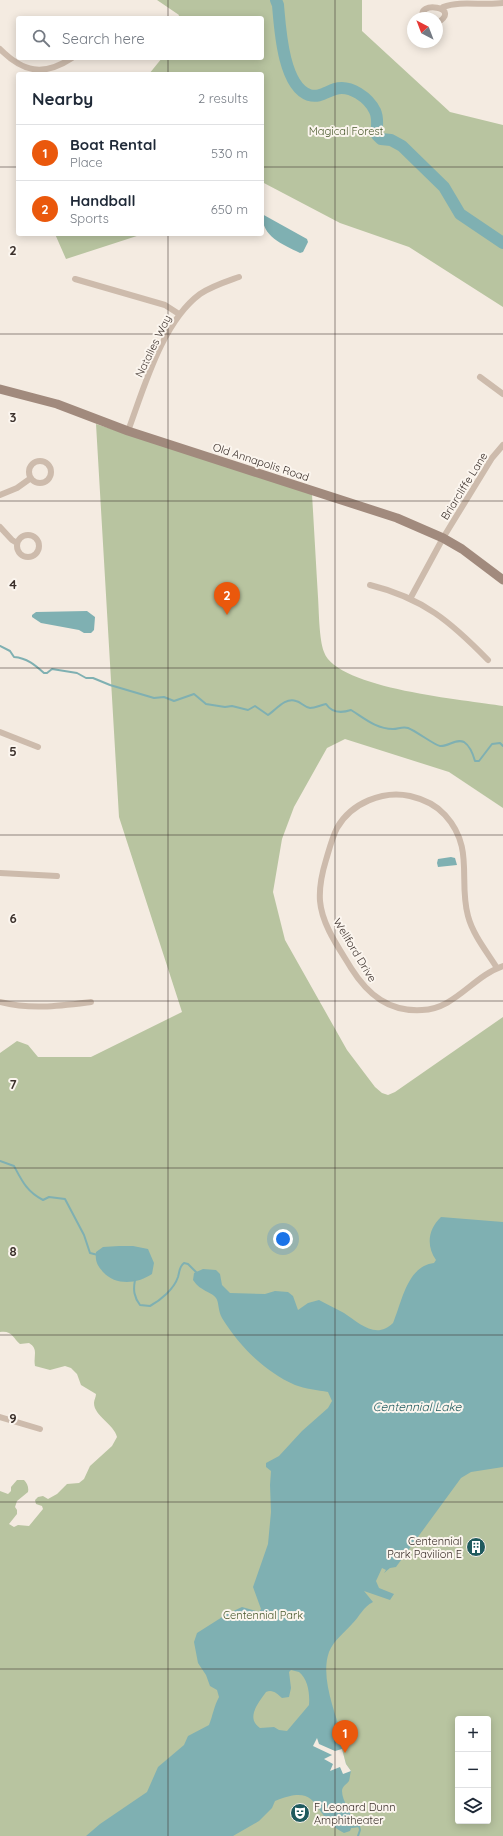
<!DOCTYPE html>
<meta charset="utf-8">
<style>
:root{--surface:#fff;--page:#f2f2f3;--text:#1f2937;--muted:#747a83;--line:#e0e1e3;--accent:#ea580c}
body{margin:0;font-family:Quicksand,sans-serif;background:var(--page);color:var(--text)}
.controls{position:absolute;right:12px;bottom:12px;display:grid;overflow:hidden;border-radius:4px;box-shadow:0 2px 10px #0003}
.controls button{width:36px;height:36px;display:grid;place-items:center;padding:0;border:0;border-bottom:1px solid var(--line);background:var(--surface);color:var(--text);font:20px sans-serif}
.compass{position:absolute;left:407px;top:12px;width:36px;height:36px;border-radius:50%;background:var(--surface);box-shadow:0 2px 10px #0003;rotate:318deg}
.you{position:absolute;left:283px;top:1239px;width:14px;height:14px;margin:-10px;border:3px solid #fff;border-radius:50%;background:#1a73e8;box-shadow:0 0 0 6px #1a73e833}
.badge{display:grid;place-items:center;width:26px;height:26px;border-radius:50%;background:var(--accent);color:#fff;font-size:13px;font-weight:700}
.pin{position:absolute;translate:-50% -33px;filter:drop-shadow(0 1px 2px #0008)}
.pin::after{content:'';position:absolute;top:21px;width:14px;height:12px;background:inherit;clip-path:polygon(0 0,100% 0,50% 100%)}
.list{margin:0;padding:0;list-style:none}
h2{display:flex;justify-content:space-between;align-items:center;height:52px;margin:0;padding:0 16px;font-size:17px}
h2 small{font-size:13px;font-weight:400;color:var(--muted)}
.list li{display:grid;grid-template-columns:26px 1fr auto;gap:12px;align-items:center;box-sizing:border-box;height:56px;padding:0 16px;border-top:1px solid var(--line)}
.list b{display:block;font-size:15px;white-space:nowrap}
.list p{margin:0;font-size:13px;white-space:nowrap;color:var(--muted)}
.list em{font-size:13px;font-style:normal;color:var(--muted)}
.icon{flex:none;width:22px;height:22px;fill:none;stroke:currentColor;stroke-width:2;stroke-linecap:round;stroke-linejoin:round}
.map{position:relative;flex:none;width:503px;height:1836px;overflow:hidden}
.search{position:absolute;background:var(--surface);box-shadow:0 2px 10px #0003;left:16px;top:16px;width:248px;height:44px;display:flex;align-items:center;gap:10px;box-sizing:border-box;padding:0 14px;border-radius:4px;color:var(--muted);font-size:15px}
.panel{position:absolute;background:var(--surface);box-shadow:0 2px 10px #0003;left:16px;top:72px;width:248px;height:164px;border-radius:4px}
.map>svg:first-child{display:block}
.green{fill:#b8c4a0;fill-rule:evenodd}
.water{fill:#7fb0b2;fill-rule:evenodd}
.pier{fill:#f4ebe1}
.lines{fill:none;stroke-linecap:round;stroke-linejoin:round}
.stream{stroke:#7fb0b2;stroke-width:2}
.river{stroke:#7fb0b2;stroke-width:12}
.street{stroke:#cdbbac;stroke-width:6}
.secondary{stroke:#a18a7d;stroke-width:9}
.grid{fill:none;stroke:#3b302b;stroke-width:1;stroke-opacity:0.55}
.labels{text-anchor:middle;stroke-width:4;stroke-linejoin:round;paint-order:stroke}
.park-label{font-size:11px;fill:#4a5a2e;stroke:#fbf5ee}
.street-label{font-size:11px;fill:#3b302b;stroke:#fbf5ee}
.poi-label{font-size:11px;fill:#3b302b;stroke:#fbf5ee;text-anchor:end}
.water-label{font-size:12px;font-style:italic;fill:#1f5a5e;stroke:#fbf5ee}
.grid-label{font-size:13px;text-anchor:middle;font-weight:bold;fill:#3b302b;stroke:#fbf5ee;stroke-width:4;stroke-linejoin:round;paint-order:stroke}
</style>
<div class="map">
<svg width="503" height="1836" viewBox="0 0 503 1836">
<rect width="100%" height="100%" fill="#f4ebe1"/>
<path class="green" d="M157,0H362V31L450,112L503,125V307L409,247L340,223L262,182V74H149L162,58H262V18H178L179,15Z
M55,234H143L66,259Z
M96,424L312,494C314,528 316,563 318,597C319,612 319,639 324,652C337,689 467,700 503,706V808L449,772L345,739L327,748L294,807L282,839L273,892L285,940L347,1050L375,1087L382,1093L388,1095L395,1092L503,1017V1836H0V1491L8,1494L11,1491V1487L17,1480H24C27,1483 29,1487 28,1492L17,1501L15,1507L17,1510V1514L9,1524L14,1527L18,1525L29,1526L43,1509L42,1506L36,1504L35,1500L38,1497L43,1496L48,1499L57,1494L67,1484L79,1483L84,1479L90,1466L112,1446L117,1437C114,1424 94,1416 94,1403C94,1400 96,1397 96,1394L81,1385L77,1374L71,1368L65,1366L50,1370L35,1366C33,1356 39,1349 29,1343L20,1344C13,1338 12,1330 0,1332V1053L17,1041L28,1045L38,1057H91L182,1012L119,817ZM458,1719H488V1821H458Z"/>
<path class="water" d="M262,214L307,239L308,242L303,252L300,253C282,244 262,237 262,214Z
M87,611L95,617L94,630L91,633H84L79,630L41,623L32,617V615L36,612Z
M451,857L455,858L457,865L438,867L437,863L438,859Z
M441,1217L503,1222V1467L471,1472L461,1478L396,1567L390,1568L384,1573L386,1570L382,1568L376,1581L379,1588L394,1594L390,1600L364,1591L373,1602C363,1607 360,1616 352,1624C344,1633 334,1640 329,1652C320,1677 335,1712 342,1736L347,1740L342,1750L346,1764L351,1771C350,1774 350,1778 349,1781C347,1784 342,1786 342,1791C342,1805 358,1816 350,1831L344,1833C310,1816 323,1781 275,1801L272,1808L259,1821L233,1836H86L100,1824L147,1792L158,1767L184,1745L188,1736L209,1725C213,1715 214,1706 219,1697L217,1690L210,1686L206,1675L198,1663L194,1642L197,1633L227,1614L242,1607L259,1612L261,1609L253,1587L268,1544L271,1512L270,1485L271,1471L266,1467V1463L279,1456L302,1431L328,1408L332,1401L328,1392C318,1390 305,1389 295,1385C264,1371 240,1347 222,1318C218,1311 219,1302 216,1298C211,1291 201,1292 193,1280L194,1273L203,1269L216,1270L220,1274L222,1285L230,1293L265,1294L275,1291L288,1292L293,1296L298,1310L308,1303L319,1300C327,1304 336,1309 344,1313C359,1323 376,1340 393,1323C402,1302 407,1266 434,1263L436,1260C426,1246 428,1229 441,1217ZM291,1670L299,1672C308,1679 310,1694 309,1705L287,1731L279,1730L274,1727L260,1728C245,1718 259,1702 266,1692C273,1689 277,1694 282,1698L289,1697L291,1688L289,1672Z
M119,1246H133L148,1249L154,1263L152,1274C137,1284 116,1286 103,1272C97,1265 95,1261 96,1252L103,1247Z"/>
<path class="pier" d="M317,1738L319,1744L335,1751L342,1749L346,1764L351,1771L343,1774L340,1767L330,1771L333,1764L324,1759L332,1755L313,1746Z"/>
<g class="lines">
<path class="stream" d="M0,646L10,651L14,657C27,658 35,665 44,673H47L52,669L77,673L86,678H93L110,685L154,698L164,697L174,701L194,694L206,704L225,707L232,706L248,710L255,706L268,715C276,710 285,697 296,701C301,702 304,707 310,708C316,708 320,705 326,704C332,713 342,713 351,710C364,718 376,729 393,729C398,729 403,726 408,728C416,731 436,746 440,746C448,747 456,738 464,742C470,746 473,754 475,761H479L492,744L500,743L503,746
M0,1161L14,1166C22,1181 27,1192 43,1200L49,1197L65,1199L84,1235L90,1253L98,1255
M135,1280C133,1290 134,1297 140,1305L150,1306C161,1300 174,1289 178,1277C180,1270 179,1267 184,1263L188,1264L197,1273
M352,1827L359,1826L360,1830L358,1836"/>
<path class="river" d="M276,0L278,5C280,28 283,86 309,95C319,98 326,92 335,89C350,84 369,98 375,111C379,119 376,128 377,135L381,139L391,140L402,146L444,187L460,214L503,243"/>
<path class="street" d="M443,7C461,0 483,6 503,3
M424,18C414,0 464,7 437,23
M0,49C23,72 43,77 72,58
M75,279L165,305L179,314
M480,377L503,394
M128,431C144,388 162,322 200,294C212,286 225,282 239,277
M29 472a11 11 0 1 1 22 0a11 11 0 1 1-22 0Z
M0,495L17,488L31,478
M0,527L12,540L17,543
M17 546a11 11 0 1 1 22 0a11 11 0 1 1-22 0Z
M370,585C423,598 451,622 488,660
M410,599L443,538L492,458L503,445
M0,732L38,747
M0,873L57,876
M497,968C487,952 473,935 468,916C458,880 475,848 445,815C436,805 423,799 410,796C383,790 351,803 337,828C332,838 329,850 326,860C322,873 319,887 320,901C322,925 339,948 351,968C368,995 389,1012 422,1010C455,1009 473,976 503,966
M0,1002C31,1010 59,1006 91,1002
M0,1417L40,1429"/>
<path class="secondary" d="M0,389L57,404L128,431L397,518L443,538L462,549L503,580"/>
</g>
<path class="grid" d="M168,0V18M335,0V1836M168,58V74M0,167H18M262,167H503M168,234V1836M0,334H503M0,501H503M0,668H503M0,835H503M0,1001H503M0,1168H503M0,1335H503M0,1502H503M0,1669H503"/>
<defs>
<symbol id="building-disc" viewBox="-11 -11 22 22"><circle r="9.5" fill="#1f5a5e" stroke="#fbf5ee"/><path d="M-4-6H4V6H1V3H-1V6H-4ZM-2.5-4.3h1.7v1.8h-1.7ZM.8-4.3h1.7v1.8H.8ZM-2.5-1h1.7V.8h-1.7ZM.8-1h1.7V.8H.8Z" fill="#fff"/></symbol>
<symbol id="theatre-disc" viewBox="-11 -11 22 22"><circle r="9.5" fill="#1f5a5e" stroke="#fbf5ee"/><path d="M-5-5.5Q0-4 5-5.5V0Q5 5 0 6Q-5 5-5 0ZM-3.3-2.5H-1v1.5H-3.3ZM1-2.5H3.3v1.5H1ZM-2.8 1Q0 5.5 2.8 1Z" fill="#fff"/></symbol>
</defs>
<g fill-rule="evenodd">
<use href="#building-disc" x="465" y="1536" width="22" height="22"/>
<use href="#theatre-disc" x="289" y="1802" width="22" height="22"/>
</g>
<g class="labels">
<g class="park-label">
<text x="346" y="135">Magical Forest</text>
<text x="263" y="1619">Centennial Park</text>
</g>
<g class="street-label">
<text transform="translate(153 346) rotate(-64)" y="4">Natalies Way</text>
<text transform="translate(261 462) rotate(18)" y="4">Old Annapolis Road</text>
<text transform="translate(464 486) rotate(-58)" y="4">Briarcliffe Lane</text>
<text transform="translate(355 950) rotate(59)" y="4">Wellford Drive</text>
</g>
<g class="poi-label">
<text x="462" y="1545">Centennial<tspan x="462" dy="13">Park Pavilion E</tspan></text>
<text x="314" y="1811" text-anchor="start">F Leonard Dunn<tspan x="314" dy="13">Amphitheater</tspan></text>
</g>
<g class="water-label">
<text x="417" y="1411">Centennial Lake</text>
</g>
</g>
<g class="grid-label">
<text x="13" y="255">2</text>
<text x="13" y="422">3</text>
<text x="13" y="589">4</text>
<text x="13" y="756">5</text>
<text x="13" y="923">6</text>
<text x="13" y="1089">7</text>
<text x="13" y="1256">8</text>
<text x="13" y="1423">9</text>
</g>
</svg>
<div class="controls">
<button>+</button>
<button>−</button>
<button><svg class="icon" aria-label="layers" viewBox="0 0 24 24"><path d="M12 4l9 5-9 5-9-5zM3 14l9 5 9-5"/></svg></button>
</div>
<svg class="compass" viewBox="-18 -18 36 36"><path d="M0-13l5 13h-10z" fill="#e53935"/><path d="M0 13l5-13h-10z" fill="#747a83"/></svg>
<div class="you"></div>
<div class="pin badge" style="left:345px;top:1753px">1</div>
<div class="pin badge" style="left:227px;top:615px">2</div>
<div class="search"><svg class="icon" aria-label="search" viewBox="0 0 24 24"><circle cx="10" cy="10" r="6"/><path d="M15 15l6 6"/></svg>Search here</div>
<section class="panel">
<h2>Nearby<small>2 results</small></h2>
<ul class="list">
<li><span class="badge">1</span><div><b>Boat Rental</b><p>Place</p></div><em>530 m</em></li>
<li><span class="badge">2</span><div><b>Handball</b><p>Sports</p></div><em>650 m</em></li>
</ul>
</section>
</div>
